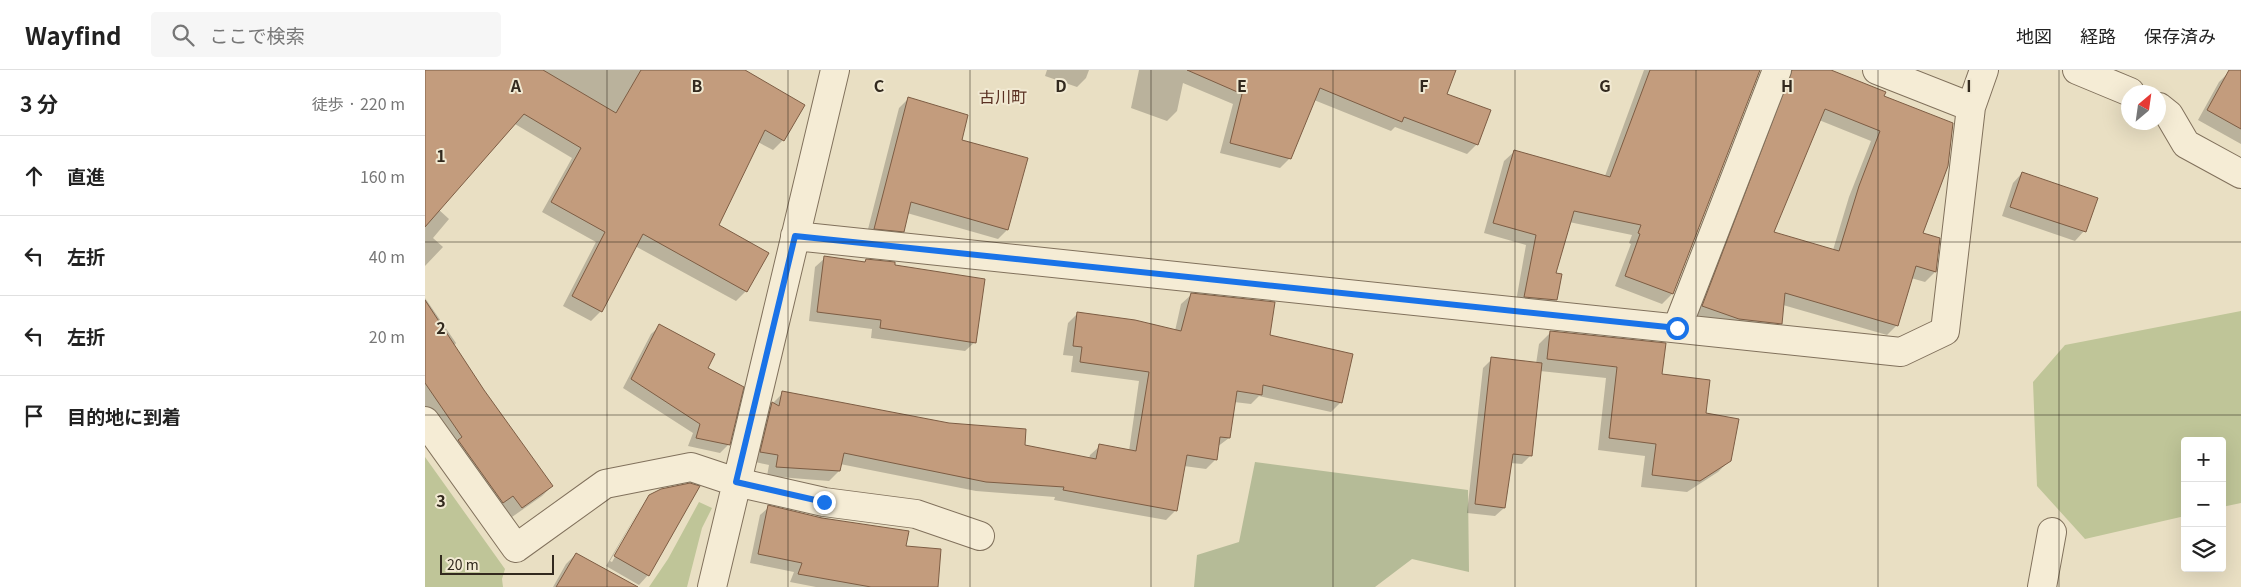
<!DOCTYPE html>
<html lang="ja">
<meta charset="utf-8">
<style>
:root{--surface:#fff;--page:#f6f6f6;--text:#222;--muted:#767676;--line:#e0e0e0}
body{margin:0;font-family:Georgia,"Noto Sans JP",serif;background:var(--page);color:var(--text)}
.controls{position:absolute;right:15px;bottom:15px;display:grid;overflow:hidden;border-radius:5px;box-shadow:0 5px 20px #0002}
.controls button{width:45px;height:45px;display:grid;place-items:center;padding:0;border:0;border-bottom:1px solid var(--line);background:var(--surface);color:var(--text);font:25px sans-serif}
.compass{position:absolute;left:1696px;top:15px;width:45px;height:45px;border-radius:50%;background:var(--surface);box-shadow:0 5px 20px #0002;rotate:29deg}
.scale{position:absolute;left:15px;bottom:12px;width:114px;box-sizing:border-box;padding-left:5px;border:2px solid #32291e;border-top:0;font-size:14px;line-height:18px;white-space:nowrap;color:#32291e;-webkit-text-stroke:4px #f1e9d2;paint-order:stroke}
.stop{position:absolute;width:15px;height:15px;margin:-11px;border:4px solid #1a73e8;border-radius:50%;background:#fff}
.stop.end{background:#1a73e8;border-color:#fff;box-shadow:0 1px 5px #0008}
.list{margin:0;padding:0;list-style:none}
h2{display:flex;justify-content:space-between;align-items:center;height:65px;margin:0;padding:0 20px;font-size:21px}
h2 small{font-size:16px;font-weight:400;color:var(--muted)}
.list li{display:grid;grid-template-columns:32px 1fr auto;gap:15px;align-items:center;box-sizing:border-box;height:80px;padding:0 20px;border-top:1px solid var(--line)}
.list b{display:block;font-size:19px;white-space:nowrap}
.list em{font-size:16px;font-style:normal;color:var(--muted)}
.icon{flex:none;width:28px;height:28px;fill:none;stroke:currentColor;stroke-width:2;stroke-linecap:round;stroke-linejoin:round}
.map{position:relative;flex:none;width:1816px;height:517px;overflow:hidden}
header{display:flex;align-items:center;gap:30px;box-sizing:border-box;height:70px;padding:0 25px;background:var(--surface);border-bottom:1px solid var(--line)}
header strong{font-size:24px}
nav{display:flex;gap:28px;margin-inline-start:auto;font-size:18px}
.search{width:350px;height:45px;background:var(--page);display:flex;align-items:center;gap:12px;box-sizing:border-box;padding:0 18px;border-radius:5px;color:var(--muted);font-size:19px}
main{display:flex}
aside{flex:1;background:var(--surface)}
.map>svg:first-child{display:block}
.green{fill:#bfc598}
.cemetery{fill:#b5bb97}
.shadow{fill:#0003;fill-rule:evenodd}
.building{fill:#c39c7d;stroke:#7d5d44;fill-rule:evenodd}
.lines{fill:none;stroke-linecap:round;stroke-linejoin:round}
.street-casing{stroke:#81715c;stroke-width:30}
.street{stroke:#f5ecd5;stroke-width:28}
.route{stroke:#1a73e8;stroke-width:6}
.grid{fill:none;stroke:#32291e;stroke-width:1;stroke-opacity:0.55}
.labels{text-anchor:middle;stroke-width:4;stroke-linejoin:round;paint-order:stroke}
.quarter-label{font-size:16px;fill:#5a3022;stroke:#f1e9d2}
.grid-label{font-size:16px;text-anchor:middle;font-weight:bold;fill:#32291e;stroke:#f1e9d2;stroke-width:4;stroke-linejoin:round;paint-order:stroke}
</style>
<header>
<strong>Wayfind</strong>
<div class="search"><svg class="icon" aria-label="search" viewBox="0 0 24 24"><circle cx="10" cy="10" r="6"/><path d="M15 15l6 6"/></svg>ここで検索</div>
<nav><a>地図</a><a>経路</a><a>保存済み</a></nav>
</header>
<main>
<aside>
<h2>3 分<small>徒歩 · 220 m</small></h2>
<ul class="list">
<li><svg class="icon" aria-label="ahead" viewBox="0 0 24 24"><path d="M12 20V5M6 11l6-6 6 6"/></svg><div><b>直進</b></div><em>160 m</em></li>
<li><svg class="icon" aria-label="left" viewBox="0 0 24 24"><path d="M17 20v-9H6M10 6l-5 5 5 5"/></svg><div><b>左折</b></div><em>40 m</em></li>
<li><svg class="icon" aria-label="left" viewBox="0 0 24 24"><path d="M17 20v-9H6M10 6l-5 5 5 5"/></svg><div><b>左折</b></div><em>20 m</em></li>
<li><svg class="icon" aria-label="arrive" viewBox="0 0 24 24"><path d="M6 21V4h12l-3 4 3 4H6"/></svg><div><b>目的地に到着</b></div></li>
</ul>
</aside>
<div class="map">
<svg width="1816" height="517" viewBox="0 0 1816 517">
<rect width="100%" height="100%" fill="#e9dfc3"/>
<path class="green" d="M1816,241V433L1797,437V371H1760V446L1660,469L1612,416L1608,312L1640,275Z
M0,387L80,499L77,509L78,517H0Z
M274,432L287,438L277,458L262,517H224L243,489Z"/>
<path class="cemetery" d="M830,392L1043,420L1044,502L987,489L950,517H769L772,485L814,472Z"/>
<path class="shadow" d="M0,0H317L358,70L348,80L333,72L292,156L342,184L321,221L311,231L210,176L176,241L166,251L138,236L171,172L117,142L147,88L90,54L13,139L24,149L8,168L18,177L0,196Z
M622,0H664L661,8L652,17L620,6Z
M714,0H1030L1020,24L1052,74L1042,84L970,57L966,61L889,30L865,88L855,98L795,83L808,34L758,13L752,41L742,51L706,38Z
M1219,0H1334L1247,224L1237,234L1190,216L1206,174L1204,173L1207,165L1144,152L1130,204L1131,230L1121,240L1090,237L1101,175L1059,163L1079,91L1090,81L1180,106Z
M1354,0H1397L1458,27L1496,163L1514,169L1510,202L1500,212L1486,208L1472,255L1462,265L1358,235L1356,253L1345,263L1303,259L1268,246ZM1394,50L1446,71L1424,127L1408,180L1348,163Z
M1804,2L1816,9V74L1773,50L1794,12Z
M483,29L535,71L582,160L573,169L482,143L477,161L468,170L441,167L474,38Z
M1597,103L1659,161L1650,171L1577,146L1588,113Z
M400,188L439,193L441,190L468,196L550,272L540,281L446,268L447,259L384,251L390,197Z
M766,225L844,266L916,332L906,342L834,326L826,334L809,332L804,368L792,377L791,389L781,399L759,396L751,440L741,450L629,430L630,427L551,421L415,394L414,401L404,411L342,406L344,395L326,391L338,343L358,323L664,389L665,385L675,376L704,381L714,311L646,302L648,286L638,285L643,253L653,243L750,261L756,234Z
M0,228L31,273L29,276L58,320L127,416L117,426L87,447L78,435L67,442L0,337Z
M235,256L304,374L295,383L263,376L268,363L198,318L226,264Z
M1126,262L1236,305L1279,344L1305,390L1293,402L1262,422L1216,417L1220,386L1173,380L1181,308L1115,301L1106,385L1097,394L1085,393L1079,438L1070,446L1042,443L1058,298L1067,289L1111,294L1114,274Z
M224,426L223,505L214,515L181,496L218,433L185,491L187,492L222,431H220Z
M344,437L512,517H391L365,512L369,502L325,493L335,445Z
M151,484L167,517H128L141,494Z"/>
<path class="building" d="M0,0H118L191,43L216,0H320L380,35L359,71L340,60L294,155L344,183L322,222L218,164L177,242L147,226L180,162L126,132L156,78L99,44L0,157Z
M762,0H1031L1022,24L1066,40L1053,75L979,47L977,52L895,18L866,89L805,73L817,24Z
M1225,0H1335L1248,224L1200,206L1215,164L1213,163L1216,155L1149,141L1131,203L1137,204L1132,230L1099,227L1111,165L1068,153L1089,80L1185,107Z
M1367,0H1406L1461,22L1459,26L1528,53L1523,96L1498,163L1515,168L1511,202L1491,196L1473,256L1360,223L1357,254L1314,249L1277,236ZM1400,39L1455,61L1434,116L1414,181L1349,162Z
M1804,0H1816V59L1782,40Z
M483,27L543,45L537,70L603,88L583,160L486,132L479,162L449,159Z
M1597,102L1673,128L1661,162L1585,137Z
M399,186L440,192L441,189L470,192V195L560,209L551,273L455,258L456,250L392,242Z
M766,223L850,232L845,265L928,284L917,333L838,315L837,325L812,321L805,368L795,367L792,390L762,385L752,441L638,420L639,417L561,412L419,383L415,401L351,397L353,385L335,382L347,332L354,336L357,321L524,353L601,359L600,375L671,389L674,374L711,381L724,302L655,292L657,277L648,276L652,242L710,250L756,261Z
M0,230L59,320L128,416L97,438L88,426L78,433L33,370L37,367L0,313Z
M234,254L290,284L283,298L319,317L305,375L271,368L275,354L206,309Z
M1125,261L1241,273L1237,304L1285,310L1281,343L1314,349L1306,391L1275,411L1227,405L1231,374L1184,368L1192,297L1122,289Z
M1066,287L1117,293L1107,386L1088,384L1080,438L1050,434Z
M265,413L275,416L224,506L189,486L224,425L236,419Z
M343,435L397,448L484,461L481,476L516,479L513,517H446L373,504L377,493L333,484Z
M151,483L213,517H131Z"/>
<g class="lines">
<defs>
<path id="street" d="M1452,0L1546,37
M1652,0L1705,22
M1734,37L1744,45L1761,74L1816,104
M370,166L1476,282L1520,261L1546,37L1559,0
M1252,258L1352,0
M0,351L91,478L180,414L266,397L311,412L399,432L491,444L555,466
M287,517L410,0
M1617,517L1627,462"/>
</defs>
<use href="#street" class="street-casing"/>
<use href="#street" class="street"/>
</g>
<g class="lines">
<path class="route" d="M399,432L311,412L370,166L1252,258"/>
</g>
<path class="grid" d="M182,0V517M363,0V517M545,0V517M726,0V517M908,0V517M1090,0V517M1271,0V517M1453,0V517M1634,0V517M0,172H1816M0,345H1816"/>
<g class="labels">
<g class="quarter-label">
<text x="578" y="33">古川町</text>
</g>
</g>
<g class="grid-label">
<text x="91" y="22">A</text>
<text x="272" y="22">B</text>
<text x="454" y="22">C</text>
<text x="636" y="22">D</text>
<text x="817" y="22">E</text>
<text x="999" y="22">F</text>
<text x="1180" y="22">G</text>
<text x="1362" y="22">H</text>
<text x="1544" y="22">I</text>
<text x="16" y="92">1</text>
<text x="16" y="264">2</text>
<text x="16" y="437">3</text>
</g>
</svg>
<div class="controls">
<button>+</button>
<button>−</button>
<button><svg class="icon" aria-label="layers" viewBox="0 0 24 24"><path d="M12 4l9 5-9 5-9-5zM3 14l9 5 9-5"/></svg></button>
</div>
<svg class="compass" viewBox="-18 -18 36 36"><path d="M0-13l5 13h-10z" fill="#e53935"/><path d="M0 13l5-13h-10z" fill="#767676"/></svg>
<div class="scale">20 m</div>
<div class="stop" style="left:1252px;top:258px"></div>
<div class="stop end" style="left:399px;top:432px"></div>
</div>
</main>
